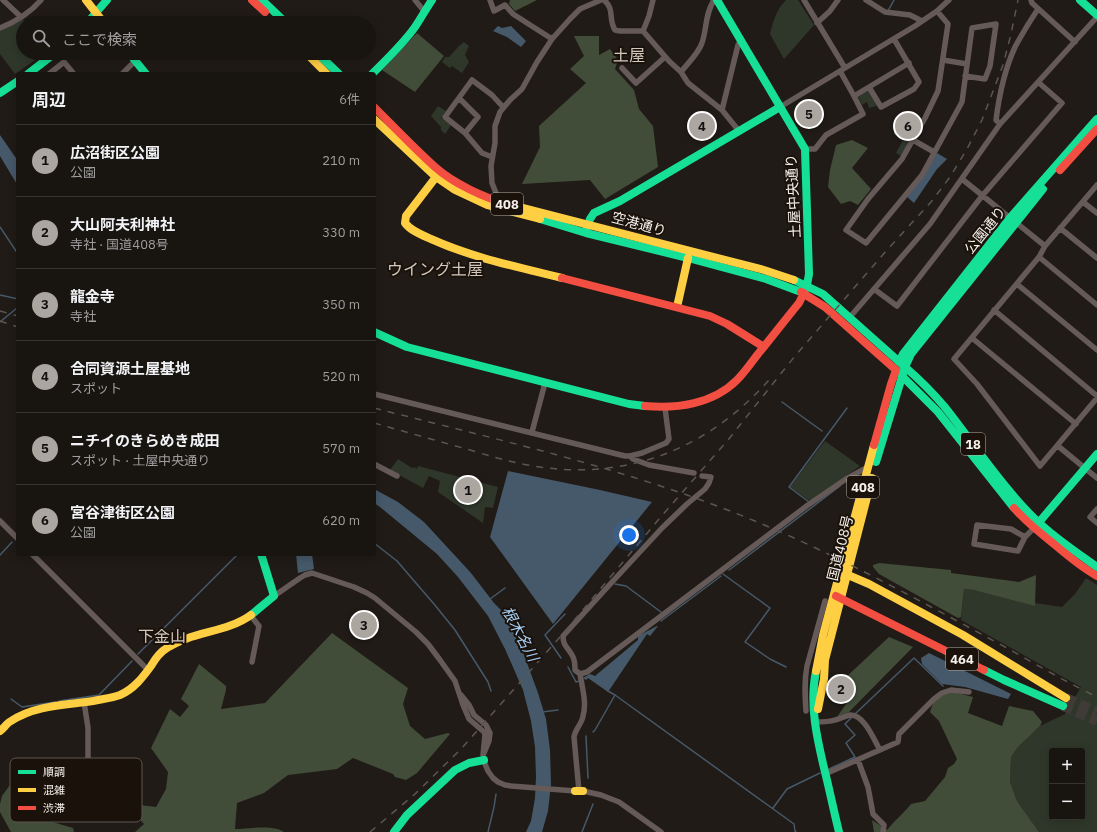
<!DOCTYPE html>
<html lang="ja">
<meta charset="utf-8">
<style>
:root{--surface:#181410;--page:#211d19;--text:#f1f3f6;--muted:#9f9e9f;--line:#363330;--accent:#aca6a1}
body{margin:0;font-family:"IBM Plex Sans","Noto Sans JP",sans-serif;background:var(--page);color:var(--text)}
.controls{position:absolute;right:12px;bottom:12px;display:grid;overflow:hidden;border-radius:4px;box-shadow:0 2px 10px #0003}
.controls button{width:36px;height:36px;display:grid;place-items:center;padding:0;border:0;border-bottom:1px solid var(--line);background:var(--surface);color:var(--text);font:20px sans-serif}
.you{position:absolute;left:629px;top:535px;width:14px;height:14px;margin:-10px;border:3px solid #fff;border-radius:50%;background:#1a73e8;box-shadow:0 0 0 6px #1a73e833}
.badge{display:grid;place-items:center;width:26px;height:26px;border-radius:50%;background:var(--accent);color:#111;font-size:13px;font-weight:700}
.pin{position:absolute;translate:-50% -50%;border:2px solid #fff;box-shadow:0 1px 4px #0006}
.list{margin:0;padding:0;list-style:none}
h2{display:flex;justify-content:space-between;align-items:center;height:52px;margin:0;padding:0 16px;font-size:17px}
h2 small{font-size:13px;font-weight:400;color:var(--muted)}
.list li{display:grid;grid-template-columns:26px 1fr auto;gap:12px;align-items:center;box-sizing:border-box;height:72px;padding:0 16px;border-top:1px solid var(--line)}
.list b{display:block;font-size:15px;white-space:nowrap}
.list p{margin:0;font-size:13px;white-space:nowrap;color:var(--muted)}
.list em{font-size:13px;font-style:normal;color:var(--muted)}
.icon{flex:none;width:22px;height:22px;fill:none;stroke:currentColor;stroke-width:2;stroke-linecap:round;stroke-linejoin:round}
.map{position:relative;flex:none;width:1097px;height:832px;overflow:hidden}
.search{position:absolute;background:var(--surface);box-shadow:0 2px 10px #0003;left:16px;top:16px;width:360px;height:44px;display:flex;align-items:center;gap:10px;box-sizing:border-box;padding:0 14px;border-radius:22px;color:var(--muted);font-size:15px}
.panel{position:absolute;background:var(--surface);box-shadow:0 2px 10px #0003;left:16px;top:72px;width:360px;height:484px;border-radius:4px}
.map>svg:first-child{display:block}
.green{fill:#2f372a;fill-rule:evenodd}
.forest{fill:#414d39}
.water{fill:#46596a}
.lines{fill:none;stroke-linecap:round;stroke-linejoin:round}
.stream{stroke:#46596a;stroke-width:1.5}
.highway-tunnel{stroke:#403b36;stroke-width:10;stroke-dasharray:10 5;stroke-linecap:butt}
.street{stroke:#655a58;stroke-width:5.5}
.fast{stroke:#16e098;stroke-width:8}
.slow{stroke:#ffcf43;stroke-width:8}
.jam{stroke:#f24e42;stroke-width:8}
.rail{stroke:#5c5652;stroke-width:1.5;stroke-dasharray:7 7;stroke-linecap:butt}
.labels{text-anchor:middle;stroke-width:4;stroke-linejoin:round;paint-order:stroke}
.shield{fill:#1a120a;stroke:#b5aea8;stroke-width:1}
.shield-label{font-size:13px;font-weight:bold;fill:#f7f1ec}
.street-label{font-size:14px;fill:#f7f1ec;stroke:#1a120a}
.water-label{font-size:15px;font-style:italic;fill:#a3cdf4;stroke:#1a120a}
.quarter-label{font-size:16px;fill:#d2c7bc;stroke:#1a120a}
.key{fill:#1a120a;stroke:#5c554e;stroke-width:1}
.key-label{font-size:11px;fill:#f7f1ec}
</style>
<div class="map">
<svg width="1097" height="832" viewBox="0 0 1097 832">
<rect width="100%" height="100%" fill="#201b16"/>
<path class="green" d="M786,0H798L814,25L784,59L770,34C773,21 777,9 786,0Z
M21,17L26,23H23V53H45L15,74L0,54V28Z
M464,42L469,46L465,55L469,62L462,73L452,66L450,68L442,62L445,57H449L459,46Z
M869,90L877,106L869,108L867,102L862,105L858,96Z
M438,106L446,111L441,118L451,125L445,134L441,130V127L431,116Z
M907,110L922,119L901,156L896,153L903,140L893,134Z
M825,441L860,466L810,501L790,487Z
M398,459L412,468L414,467L417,469L418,466L498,487L493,508L485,507L483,523L438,492L440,481L429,476L423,488L390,470Z
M1086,578L1097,585V832H1039L1017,801L1010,782L1011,757L1018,747L1040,726L1065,714L1081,687L961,620L964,589L1015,595L1035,603L1062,607L1075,594ZM1052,751H1082V817H1052Z"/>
<path class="forest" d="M510,0H537L515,11L509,4Z
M417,33L444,56L415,92L382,70Z
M574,36H599V55L610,49L618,60L615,69L634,90L639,109L653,126L658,167L605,199L590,180L522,184L540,147L539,126L586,83L570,69L584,56Z
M852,140L868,148L852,168L871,189L858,205L850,201L841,204L828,187L830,170L836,145Z
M879,563L951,570V573L1019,582L1036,575L1035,606L974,590L964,589L961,617L958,618L879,574L873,567V565Z
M332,633L408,688L403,704L410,726L425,739L448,733L450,734L417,773L406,780L395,777L393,774L353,758L337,769L288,775L264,793L237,803L235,829C249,829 272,824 284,832H135L144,824L117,794L115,781L124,772L140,790L139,805L156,807L166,789L168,772L151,748L170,709L180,717L189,706L181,699L199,664L226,686V690L221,709L265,703Z
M889,637L913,647L849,712L837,717L853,694L845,678Z
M953,692L973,697L968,713L1002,726L1009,706L1033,711L1042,722L1040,726L1018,747L1011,757L1010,782L1017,801L1039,832H874L872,820L887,830C895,820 904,813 911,804L925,801L945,777L948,768L954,764L957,759L939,721L930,712C931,710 931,708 932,706C935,698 946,693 953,692Z
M43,763L61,779L51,787L45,814L49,821L73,828L74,832H11L0,812V804L2,796L10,785L28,776Z"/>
<path class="water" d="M498,26L502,28L511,26L526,41L521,47L507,37L493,31Z
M0,135L18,161V186L0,156Z
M937,153L947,159L937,169L914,203L907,197Z
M508,471L600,490L652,502L553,624L490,537Z
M374,489L398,502L424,522L471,573L494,603L503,612L523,652L538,693L546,719L550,750L551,784L548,811L542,832H526L531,821L535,798L536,777L535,747L531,721L523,690L505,649L488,616L458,577L437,554L380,507L374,503Z
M296,554H312L314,569L298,573Z
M657,626H658L650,636L647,634L608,692L588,678L586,680L583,678L590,674L595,676L638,640V636Z
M929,653L1011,694L1008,699L965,687L942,684L922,664L921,658Z"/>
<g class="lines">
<path class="stream" d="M888,11L894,0
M0,227L18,254
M0,295L18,299
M0,322L17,308
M782,402L822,431
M809,502L789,487L847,408
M374,543L397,561L434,604L455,630L488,682L491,691
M0,555L12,542
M729,570L840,486
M723,574L770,608L745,642L770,659L786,667
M615,584L626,586L661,612
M490,599L505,588
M661,621L721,576
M138,654L238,554
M561,658L545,635L565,614
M568,667L576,682L579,681
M608,691L615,695L794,824L795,831L796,832
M11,699L22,707L55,702
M59,701L99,695L132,661
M542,712L558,710
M855,714L914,658L943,686
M593,732L595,730L615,695
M586,736L588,778
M829,769L855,757L846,743L855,735L845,724L852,717
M773,808L787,789L820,773
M488,832L494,807L496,794
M582,832L593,804"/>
<path class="highway-tunnel" d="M1066,698L1097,712
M1063,706L1097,721"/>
<path class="street" d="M3,0L21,17
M415,0L424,11
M490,0L494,11L505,5L513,14L552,39
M604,0C615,9 608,19 615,30L620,31H643L669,61L681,72L688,83L722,110L739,131
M804,0L845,68
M866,0L885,12L910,15L922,21
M1031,0L1032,3L1075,42
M937,11L948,24L938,91L925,118L902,159L868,199L846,230L866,243L922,175L962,102L972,28L996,24L990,66L985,79L965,76
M817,23L830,11L838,0
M0,28C15,22 30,13 41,0
M643,31L649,16L653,0
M943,60L967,64
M622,68L636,83L665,57
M681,72C688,63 698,54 702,43C707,28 705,14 714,0
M49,74L64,62L74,74
M122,74L135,61
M869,87L881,107L914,89L919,82L894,39
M854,96L909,63
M459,98L478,117L465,133
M780,107L915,26L937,11L949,0
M722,110L738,45L741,40
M1000,124L996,120C999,96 1005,69 1015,47C1022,34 1030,21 1038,9
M913,140L934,152
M805,149H815L826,135L863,114L854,96L840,71
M492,157L482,153L465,133L445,117L472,80L492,95L503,107
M962,179L1045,246
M1097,185L1045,246L1039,257L954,359L977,384L1040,466L1097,398
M1083,202L1097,213
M500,203L492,183L491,166L495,143V126L500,112L510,100L522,89L537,62L552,39L570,19L580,9L601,0
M1060,228L1097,258
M1039,257L1097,305
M1017,284L1097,350
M874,289L897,306L982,196L1062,103L1038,82
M994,310L1097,396
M850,317L930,224L1000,124L1097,17
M972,338L1076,424
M374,394L625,456H630L642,453L666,443L669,439L665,408
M532,432L545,383
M1058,446L1097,478
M630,456L633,459L649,465L694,473
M374,464L397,476
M1097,509L1090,517L1097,523
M0,521L18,539
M1025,537L1011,529L977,525L974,544L1018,551L1025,537L1034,528
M32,554L145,667L148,669
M274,596L300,578L305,575L312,573L354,587L367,593L375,598L416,632L428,644L440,660L455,681L463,705L469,719L484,732L485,735L483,755L485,764L488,771L493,778L498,782L505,785L511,786L575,791
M251,616L259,626L252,662
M580,674L587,672L808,505L846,479L868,467
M461,695L469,705L474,715L486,725L490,733L489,741L484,753
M84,702L88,728V774L98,784V799
M806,711C805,696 804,682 807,666L825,601
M816,722C822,722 829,722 835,720C840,719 845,716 850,715C864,714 874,740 880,750
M858,760L868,787L873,814L884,825L883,832
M825,774L898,742L899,734L934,699L942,693L951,690L969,692
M579,791L574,737C575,729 582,724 583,716C587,703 582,687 580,674L575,670C575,666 575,661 573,657C569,648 563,647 563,636L613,581L662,528L687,504L705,489L709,483L711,477L702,476
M583,791L601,795L619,802L661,832"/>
<path class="fast" d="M262,0L286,23
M717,0L805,149L809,274L807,285L804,292
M1080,0L1097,15
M87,23L107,0
M129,53L146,74
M317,53L339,74
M28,74L55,53
M372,74C387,59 403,44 415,27C421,18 426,9 432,0
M0,93L18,81
M540,219L586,233L688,258L766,279L801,292
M586,230L590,219L594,213L620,201L780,107
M794,280L823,294L905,367L876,462
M374,332L407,347L629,404L645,406
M899,362L903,354L1010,218L1097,119
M905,367L911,354L1043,189
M905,367C919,379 932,392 944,406C972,441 996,479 1028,512C1048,533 1073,550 1097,567
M897,371L938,412L1014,508
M1035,527L1097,454
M251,615L274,596L261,554
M984,670L1004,680L1063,706
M816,671C809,704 817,739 825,772C830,792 834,812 839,832
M394,832L407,815L455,770L469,763L484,760"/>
<path class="slow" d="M86,0L104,23
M306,53L327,74
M374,119L436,177L455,190L487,205L540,219
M436,177L406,216L405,223C411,231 422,235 431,239C473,258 518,267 562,278
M508,204L764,270L794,280
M677,307L688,258
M841,572L869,584L963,635L1066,698
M816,671L823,635L874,445
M818,709L824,679L825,660L872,478
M0,731C4,728 7,723 11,721C35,705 66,705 93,701C102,699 112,698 120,695C134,689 143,677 151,666C155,659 160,652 167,648C193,631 226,633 251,615
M575,791H583"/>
<path class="jam" d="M252,0L265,12
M374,107C394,127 414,148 435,167C453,183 484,198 508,204
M1060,170L1097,129
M562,278L710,316L727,324L764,347
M801,292L825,307L896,370L891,384L874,445
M645,406C677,409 713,404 737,380C745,372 751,363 758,354C772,337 785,320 799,303L804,293
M1014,508C1026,522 1040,533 1054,544C1068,556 1081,567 1097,576
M836,596L984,670"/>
<path class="rail" d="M0,311L18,316
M0,321L18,327
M374,408C507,442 642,472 769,527C851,562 929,606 1007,648C1037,665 1066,682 1097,697
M374,423C406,432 438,441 470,450C496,458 521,465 547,468C636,478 711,445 769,380
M370,832L415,794L461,749L561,636L659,519L728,440L795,356L887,250L931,202L950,177L967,149L982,120L1003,65L1011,34L1018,0"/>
</g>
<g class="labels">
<g class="shield">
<rect x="491" y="193" width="32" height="22" rx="3"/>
<rect x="961" y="433" width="24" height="22" rx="3"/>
<rect x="847" y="476" width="32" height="22" rx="3"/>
<rect x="946" y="648" width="32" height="22" rx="3"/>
</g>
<g class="shield-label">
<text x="507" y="209">408</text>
<text x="973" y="449">18</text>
<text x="863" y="492">408</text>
<text x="962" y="664">464</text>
</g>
<g class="street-label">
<text transform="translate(793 196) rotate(-93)" y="5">土屋中央通り</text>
<text transform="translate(639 224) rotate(15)" y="5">空港通り</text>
<text transform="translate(985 230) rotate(-51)" y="5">公園通り</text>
<text transform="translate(840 548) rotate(-76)" y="5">国道408号</text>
</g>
<g class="water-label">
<text transform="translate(520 634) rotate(62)" y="5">根木名川</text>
</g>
<g class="quarter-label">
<text x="629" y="61">土屋</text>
<text x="435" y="275">ウイング土屋</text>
<text x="162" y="642">下金山</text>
</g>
</g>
<rect x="10" y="758" width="132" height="64" rx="6" class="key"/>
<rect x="18" y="770" width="18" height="4" fill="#16e098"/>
<rect x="18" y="788" width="18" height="4" fill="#ffcf43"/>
<rect x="18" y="806" width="18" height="4" fill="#f24e42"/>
<g class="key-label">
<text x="43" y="776">順調</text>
<text x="43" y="794">混雑</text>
<text x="43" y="812">渋滞</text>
</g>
</svg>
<div class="controls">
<button>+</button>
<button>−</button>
</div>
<div class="you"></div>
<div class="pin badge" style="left:468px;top:490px">1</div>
<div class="pin badge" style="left:841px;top:689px">2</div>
<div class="pin badge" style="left:364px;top:625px">3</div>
<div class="pin badge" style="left:702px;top:126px">4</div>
<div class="pin badge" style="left:809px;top:114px">5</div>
<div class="pin badge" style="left:908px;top:126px">6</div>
<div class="search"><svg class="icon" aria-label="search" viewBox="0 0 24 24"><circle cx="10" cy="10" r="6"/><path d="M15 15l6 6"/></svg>ここで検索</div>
<section class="panel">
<h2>周辺<small>6件</small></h2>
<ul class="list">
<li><span class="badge">1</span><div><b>広沼街区公園</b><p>公園</p></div><em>210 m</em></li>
<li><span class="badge">2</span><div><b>大山阿夫利神社</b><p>寺社 · 国道408号</p></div><em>330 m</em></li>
<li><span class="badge">3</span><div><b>龍金寺</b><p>寺社</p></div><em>350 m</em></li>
<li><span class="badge">4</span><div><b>合同資源土屋基地</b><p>スポット</p></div><em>520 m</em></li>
<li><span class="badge">5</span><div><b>ニチイのきらめき成田</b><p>スポット · 土屋中央通り</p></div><em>570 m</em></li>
<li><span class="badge">6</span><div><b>宮谷津街区公園</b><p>公園</p></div><em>620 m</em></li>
</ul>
</section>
</div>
